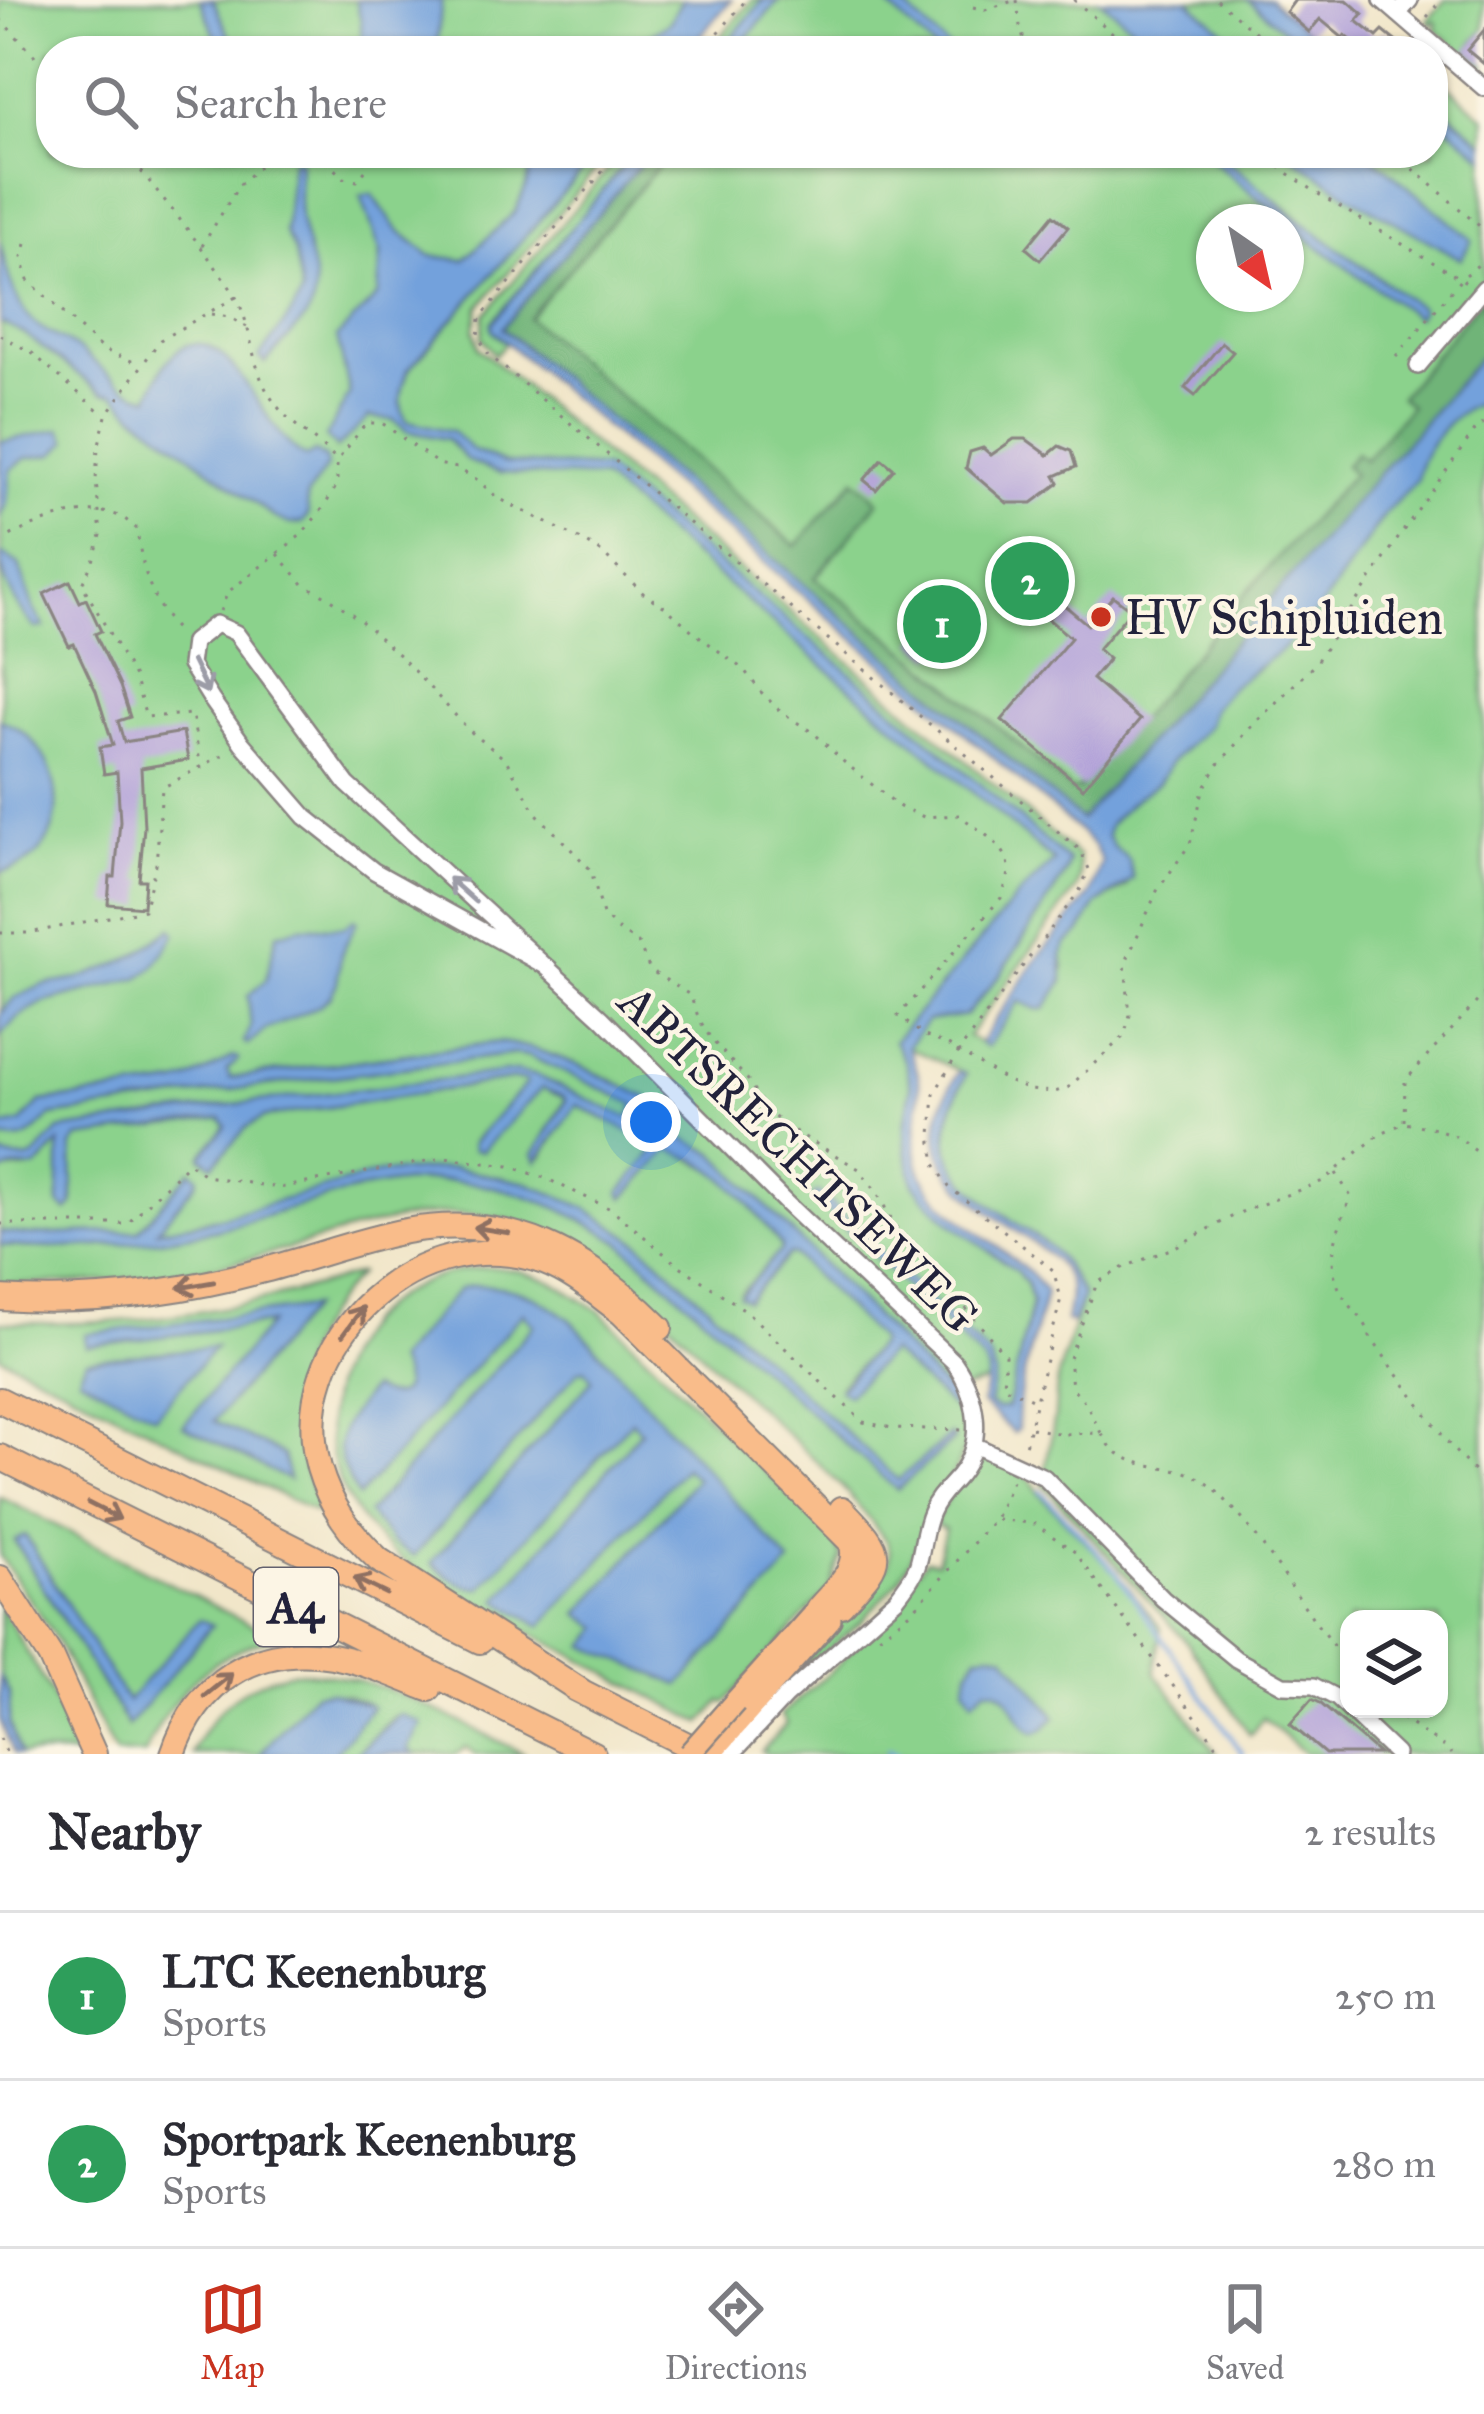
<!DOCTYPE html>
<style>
:root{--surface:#fff;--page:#f2f2f3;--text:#2b2b33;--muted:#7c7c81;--line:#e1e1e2;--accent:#c8321e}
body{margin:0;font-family:"IM FELL Great Primer",serif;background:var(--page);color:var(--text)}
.controls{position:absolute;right:36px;bottom:36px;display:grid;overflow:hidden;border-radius:24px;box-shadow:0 3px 9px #0004}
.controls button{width:108px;height:108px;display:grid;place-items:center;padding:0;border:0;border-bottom:3px solid var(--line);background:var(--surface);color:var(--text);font:60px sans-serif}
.compass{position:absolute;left:1196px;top:204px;width:108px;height:108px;border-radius:50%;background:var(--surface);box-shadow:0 3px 9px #0004;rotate:146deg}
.you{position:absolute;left:651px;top:1122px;width:42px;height:42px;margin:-30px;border:9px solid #fff;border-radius:50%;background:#1a73e8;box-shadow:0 0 0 18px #1a73e833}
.badge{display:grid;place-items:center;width:78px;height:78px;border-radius:50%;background:var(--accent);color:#fff;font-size:39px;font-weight:700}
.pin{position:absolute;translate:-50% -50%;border:6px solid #fff;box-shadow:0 3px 12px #0006}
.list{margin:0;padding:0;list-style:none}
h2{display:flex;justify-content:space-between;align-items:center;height:156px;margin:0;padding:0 48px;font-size:51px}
h2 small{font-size:39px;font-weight:400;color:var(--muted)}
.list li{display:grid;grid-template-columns:78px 1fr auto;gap:36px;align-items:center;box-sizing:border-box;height:168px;padding:0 48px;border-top:3px solid var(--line)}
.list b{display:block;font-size:45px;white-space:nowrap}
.list p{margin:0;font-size:39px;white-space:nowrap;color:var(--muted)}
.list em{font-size:39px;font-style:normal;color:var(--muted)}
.icon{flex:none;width:66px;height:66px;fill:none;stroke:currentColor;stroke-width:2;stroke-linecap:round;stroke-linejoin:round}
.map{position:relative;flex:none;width:1484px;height:1754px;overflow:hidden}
.search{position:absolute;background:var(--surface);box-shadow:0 3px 9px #0004;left:36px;right:36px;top:36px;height:132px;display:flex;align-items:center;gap:30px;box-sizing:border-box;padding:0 42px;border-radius:48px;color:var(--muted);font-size:45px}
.sheet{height:492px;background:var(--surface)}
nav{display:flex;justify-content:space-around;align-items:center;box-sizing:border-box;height:168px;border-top:3px solid var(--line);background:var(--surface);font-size:33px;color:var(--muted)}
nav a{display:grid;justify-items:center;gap:6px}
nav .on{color:var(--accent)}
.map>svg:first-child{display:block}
.green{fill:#8bd28c;stroke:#567a64;stroke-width:3;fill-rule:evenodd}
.forest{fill:#70b478;stroke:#496b5a;stroke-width:3}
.water{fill:#73a1dc;stroke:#4a628c;stroke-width:3}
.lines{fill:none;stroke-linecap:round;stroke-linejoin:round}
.stream{stroke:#73a1dc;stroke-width:4.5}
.building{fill:#af9fd8}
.minor-casing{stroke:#8a8482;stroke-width:20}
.major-casing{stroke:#8a8482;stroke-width:26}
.highway-casing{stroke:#8a8482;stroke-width:28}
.path{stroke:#8a8482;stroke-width:3;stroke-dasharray:3 9;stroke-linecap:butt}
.minor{stroke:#fff;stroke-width:15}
.major{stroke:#f9bc8a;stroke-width:21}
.highway{stroke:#f9bc8a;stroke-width:24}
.major-bridge-casing{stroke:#8a8482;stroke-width:26;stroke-linecap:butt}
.major-bridge{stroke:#f9bc8a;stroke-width:21}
.oneway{stroke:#9c9ca7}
.oneway2{stroke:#8e6f62}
.poi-dot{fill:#c8321e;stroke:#fcf5e5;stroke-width:4.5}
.labels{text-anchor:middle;stroke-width:9;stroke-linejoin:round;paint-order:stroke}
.shield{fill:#fcf5e5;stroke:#63616e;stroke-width:3}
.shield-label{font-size:45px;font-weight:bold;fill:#22223b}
.poi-label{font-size:48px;fill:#22223b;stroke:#fcf5e5;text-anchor:start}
.street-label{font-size:48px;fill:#22223b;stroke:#fcf5e5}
</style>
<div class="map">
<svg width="1484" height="1754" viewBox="0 0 1484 1754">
<rect width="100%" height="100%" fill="#fcf5e5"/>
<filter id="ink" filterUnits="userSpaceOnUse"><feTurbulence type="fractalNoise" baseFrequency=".00833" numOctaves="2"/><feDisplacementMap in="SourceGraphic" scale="24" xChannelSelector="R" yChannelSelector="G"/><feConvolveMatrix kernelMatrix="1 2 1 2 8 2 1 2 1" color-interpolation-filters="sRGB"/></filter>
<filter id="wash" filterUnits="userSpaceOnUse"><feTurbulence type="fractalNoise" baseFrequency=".004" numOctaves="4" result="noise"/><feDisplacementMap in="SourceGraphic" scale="48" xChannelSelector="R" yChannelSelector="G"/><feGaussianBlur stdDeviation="2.7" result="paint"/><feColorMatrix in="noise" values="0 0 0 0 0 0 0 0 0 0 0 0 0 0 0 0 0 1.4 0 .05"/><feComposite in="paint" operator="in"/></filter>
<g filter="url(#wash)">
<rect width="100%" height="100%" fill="#f1e6c9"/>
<path class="green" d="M0,0H682L670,22L627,51H51V153H533L526,187L515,212L464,260L431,256L397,229L372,194L381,253L378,295L338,337L350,393L337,447L369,416L394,420L407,431L447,439L468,461L602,478L1055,861L1017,897L919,1013L966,1015L1000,975L1066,873L1069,861L859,680L604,468L504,463L472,450L452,431L407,421C396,405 402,388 408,371L598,153H610L479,307L474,329L479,348L1078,856L1080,876L1077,888L968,1036L986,1046L1019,1001L1037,1009L1064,968L1062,955L1066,944L1080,932L1096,905L1127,886L1129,859L1114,848L1107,836L1108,826L1133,800L1158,783L1172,761L1208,725L1212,708L1232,685L1259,668L1323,604L1387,511L1416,480C1418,453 1456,404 1484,403V1754H1305L1263,1718L1250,1735L1187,1642L1043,1483L1055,1416L1057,1380L1083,1295C1073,1278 1065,1262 1051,1248C1042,1240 1031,1234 1020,1226C953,1179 926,1156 966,1074L897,1042L906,1062L911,1088L905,1127L923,1196L952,1224L1016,1270L1026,1284L1032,1303L1008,1407L997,1409L989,1404L993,1379L951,1394L714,1153L641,1118L649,1098C600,1075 553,1049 499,1042L229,1078L227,1070L204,1073L179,1084L41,1102L21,1123L2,1127ZM1349,1619H1439V1709H1349Z
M752,0H763L720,51H708Z
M773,0H1252L1312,51H734Z
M1445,0H1484V30L1467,50L1484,64V71L1435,29L1438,25L1435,21L1431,25L1428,20Z
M1440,64L1442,65L1435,75L1484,117V143L1447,111L1484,157V335L1461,358L1065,804L494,331L648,153H1433V72ZM1214,222H1286V294H1214Z
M622,153H634L492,322L495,334L506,343L495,355L482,338L484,315Z
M515,1054L528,1056L636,1104L629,1119L537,1076L244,1103L60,1130C31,1156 44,1164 0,1156V1138C28,1144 31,1134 51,1116L266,1085Z
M515,1079L526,1081L527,1084L472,1142L542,1088L566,1099L534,1154L541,1158L576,1105L656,1145L624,1198L668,1150L672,1149L723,1175L743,1195L781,1245V1250L740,1293L747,1300L789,1254L794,1255L879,1340L878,1345L839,1387L890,1352L964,1418L970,1435L957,1467L900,1579L862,1621L777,1693L888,1565L890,1552L887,1542C872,1523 858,1503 841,1486C803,1447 761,1411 722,1373C675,1328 629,1274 570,1243C528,1221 477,1210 429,1215C366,1221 306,1246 244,1260C164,1280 82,1285 0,1283V1245C61,1252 149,1244 209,1231C289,1213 367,1176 450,1181C513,1185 568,1209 620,1242L897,1489L954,1440L950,1435L898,1481L638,1242L584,1207L527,1183L454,1168L156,1231L196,1183L191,1171L138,1231L31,1235L0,1232V1173C11,1167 17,1171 29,1169C43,1166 50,1154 58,1143L60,1145L59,1204L67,1211L73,1205L72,1146L78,1138L221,1118L226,1126L202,1155V1158L213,1165L247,1127L265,1117Z
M492,1267L520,1271L551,1281L601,1312L751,1459L833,1533L841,1557L829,1589L725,1703L721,1701L702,1723C645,1693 588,1663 531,1633C452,1591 353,1553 332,1457C324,1421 330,1384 348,1350C377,1296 432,1270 492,1267Z
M360,1273C285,1348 279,1423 323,1516L0,1356V1322C123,1329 243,1311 360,1273ZM311,1308L213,1421L283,1455L287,1479L184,1426L272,1323L87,1345Z
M985,1460C1008,1461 1031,1474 1039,1494L1119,1576L1161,1628L1155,1672L1217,1754H768L762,1751L787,1723L781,1715L838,1665L926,1560L937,1561L945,1529L935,1525C943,1501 962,1471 985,1460ZM1005,1655L1053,1713L1055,1717L997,1688H986Z
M0,1497L275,1637C209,1654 171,1693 145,1754H115L52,1632L0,1556ZM26,1536L127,1702V1725L15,1542Z
M0,1605L50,1692L78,1754H20L9,1723L10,1695L0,1675Z
M293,1672C374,1670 453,1720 525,1754H475L466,1747L456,1754H414L408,1748L421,1723L395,1716L355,1754H334L372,1706L346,1695L314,1693L260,1754H192C211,1710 245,1681 293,1672Z"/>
<path class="forest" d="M650,153H670L528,318L796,546L855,479L879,501L815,578L927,667L1072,790L1081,788L1244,595L1353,474L1345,465L1356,453L1365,460L1410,406L1400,397L1484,296V352L1082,821L502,328Z"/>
<path class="water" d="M200,0H213L236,51H222Z
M356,0H442L436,51H362L361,21Z
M682,0H731L687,51H627L670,22Z
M763,0H779L736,51H720Z
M882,0H898L952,51H937Z
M1100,0H1188L1248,51H1162Z
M1248,0H1270L1331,51H1309Z
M1446,111L1484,143V157L1441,121Z
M533,153H598L408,370C402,388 396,405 407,421L452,431L472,450L504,463L604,468L859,680L1069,861L1066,872L1000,975L966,1015L927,1021L908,1046C913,1058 918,1069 919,1082C921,1114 909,1145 923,1176C944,1222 1015,1248 1046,1292C1036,1331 1015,1390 1018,1429L1014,1433L982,1404L988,1373L984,1362L812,1196L818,1192L825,1198L990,1357L995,1375L989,1404L997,1409L1008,1407L1032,1303L1027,1284L1016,1270L952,1224L923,1196L913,1182L906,1150L905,1127L911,1088L906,1062L894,1041L1017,897L1054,861L602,478L499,473L468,461L447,439L407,431L394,420L369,417L337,448L326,437L350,393L337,337L378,295L381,253L361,196L372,194L397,229L431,256L464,260L515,212L526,187Z
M634,153H650L502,328L1081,820L1484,352V403C1456,404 1418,453 1417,480L1387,511L1323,604L1283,649L1232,686L1213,708L1208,725L1172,761L1158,783L1133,800L1109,825L1107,836L1114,848L1129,859L1133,879L1096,905L1080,933L1066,944L1062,955L1063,981L1045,1009H1037L1019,1001L987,1047L980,1043L1037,959L1090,895L1102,862L1095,847L1076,828L492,330V323Z
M1204,153H1218L1306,225L1420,308L1421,311L1416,317L1305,237Z
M1287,153H1368L1472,240L1461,259L1356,200Z
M292,160H300C299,180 298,198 300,218C304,247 325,285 309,312C300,328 278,348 265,363L259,357L290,316L302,294L295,253L285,233Z
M0,242C6,269 13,300 32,321C42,331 60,337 72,345C98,361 120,392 150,397C158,377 166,353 188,345C233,329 266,439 306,457L315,452L325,458L327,467L307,496L308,515L302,523L290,524L274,517L133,413L115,394L103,393L25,334L0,322Z
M61,429L68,441L54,454L26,458L10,470L7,503L0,518V442Z
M1,553L19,565L34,610L45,627L35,628C18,608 0,580 1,553Z
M0,720C68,741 82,859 0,872Z
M354,919L357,921L341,954L337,983L330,997L319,1006L265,1030L247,1045L244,1042L251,1027L248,996L266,980L277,934L300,927H344Z
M172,928L176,934L153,968L138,978L42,1003L18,1017L0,1036V1015L13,999L43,985L78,979L118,964L139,953Z
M499,1042C553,1049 600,1076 650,1099L641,1118L714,1153L948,1392L963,1408L964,1418L890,1352L848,1395L839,1390L878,1345L879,1340L794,1255L789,1254L747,1300L739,1296L781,1250V1245C749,1203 722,1163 669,1150L624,1198L620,1192L655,1151L656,1145L577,1105L537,1161L534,1154L566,1101L564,1097L542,1088L482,1151L473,1150L472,1143L526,1084V1081L515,1079L265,1117L247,1127L213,1165L202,1157V1155L226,1126L221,1118L78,1138L72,1146L73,1205L67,1211L59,1204V1143L36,1168H13L0,1173V1156C43,1164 31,1156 59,1130L244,1103L516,1071L537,1076L629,1118L635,1104L528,1056L515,1054L266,1085L51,1116C31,1134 28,1144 0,1138V1122L2,1127L21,1123L41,1102L178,1084L204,1073L234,1056L239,1059L227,1070L230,1078Z
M959,1071L966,1074C925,1155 954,1179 1020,1226C1031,1234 1042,1240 1051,1248C1065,1262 1072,1279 1083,1295L1072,1323L1066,1321C1068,1310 1072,1296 1069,1284C1064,1266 1046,1252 1032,1242C964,1194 903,1162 959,1071Z
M454,1168L527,1183L584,1207L638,1242L898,1480L951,1435L954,1439L897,1490L620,1242C568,1209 513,1185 450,1181C367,1176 289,1213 209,1231C149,1244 61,1252 0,1245V1232L31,1235L138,1231L191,1171L198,1176L196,1183L157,1230L207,1221L379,1173Z
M474,1285C518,1286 538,1295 573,1322L790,1563L680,1685L585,1646L600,1628L579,1614L696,1479L685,1467L541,1626L498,1600L641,1431L632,1420L481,1588C461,1588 446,1575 431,1563L592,1380L585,1369L578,1371L414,1556L393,1543L368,1513L534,1325L523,1313L358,1497C328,1444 335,1433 371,1389C402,1406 413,1388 396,1361L460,1288Z
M312,1307L214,1421L283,1455L289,1480L183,1426L270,1323L86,1346L85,1334Z
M215,1347L155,1416L79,1377L86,1360Z
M25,1535L127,1701L200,1619L212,1625L128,1726L15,1541Z
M991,1652L1005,1655L1053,1713L1055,1717L1044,1729L1035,1733C1012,1723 1015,1687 986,1688L973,1700L965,1687L969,1669L978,1655Z
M0,1675L10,1695L9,1723L20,1754H14L0,1719Z
M330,1692L372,1706L334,1754H260L314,1693Z
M400,1714L422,1723L408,1748L414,1754H356Z"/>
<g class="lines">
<path class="stream" d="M1040,1491L1115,1571L1243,1754
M888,1749L898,1754"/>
</g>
<g id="blocks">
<path class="building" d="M1295,0H1347L1363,14L1357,21L1377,37L1383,31L1399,44L1393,51H1364L1345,35L1343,38L1320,19L1309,32L1286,12Z
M1484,30V64L1467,50Z
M1053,215L1068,227L1040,260L1026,248Z
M1222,343L1233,352L1195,396L1185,388Z
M1014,439H1026L1048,455L1059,446L1071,451L1076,467L1055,476L1059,483L1032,503H1007L966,468L970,452L983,448L991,455Z
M882,459L894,469L876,490L864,480Z
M70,581L80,602L86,599L101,631L95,634L120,686L130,717L118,721L124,742L183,732L188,760L141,768L144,827L139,880H145L143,907L108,904L110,877H115L120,821L117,772L104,774L100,747L113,745L96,691L74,644L69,646L44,594Z
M959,590L978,606L933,658L914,642Z
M1113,596L1131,610L1098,649L1109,659L1092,679L1140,720L1083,788L1002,720L1071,638L1048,619L1062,603L1088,625Z
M1312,1699L1320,1703L1379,1754H1325L1290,1724Z"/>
</g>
</g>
<g filter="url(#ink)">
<use href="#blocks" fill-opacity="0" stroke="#8a8482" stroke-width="3"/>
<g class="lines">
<defs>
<path id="minor" d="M1382,0L1484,88
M1398,14L1410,0
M1418,366L1484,288
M549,968L374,871L306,817L242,743L211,699L190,665L193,642L216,624L236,633L347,784L602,1018L787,1204L954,1362C977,1395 986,1441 959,1475C949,1487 937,1497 931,1512C923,1530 923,1550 917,1567C912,1579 904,1589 896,1599L785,1697L732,1754
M976,1446L1044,1477L1163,1599L1236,1659L1283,1685L1314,1686L1337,1698L1396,1754"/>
<path id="major" d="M735,1702L818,1609
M710,1754L830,1619"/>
<path id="highway" d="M0,1298C89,1304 178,1293 264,1270C312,1258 358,1240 406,1231C513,1212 587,1255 660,1328
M0,1400L480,1641
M0,1457L593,1754
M0,1578L50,1656L94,1754
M841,1605C884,1558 889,1557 842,1509
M576,1689L705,1754
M587,1695L379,1560C351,1534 330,1506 319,1468C284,1339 420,1218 544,1262C573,1273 598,1295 622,1313L851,1542C861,1569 834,1590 818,1609
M173,1754C197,1682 255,1643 332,1656C366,1662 397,1676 429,1689"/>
</defs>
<use href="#minor" class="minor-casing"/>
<use href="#major" class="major-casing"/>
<use href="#highway" class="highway-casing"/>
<path class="path" d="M1017,0L1020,26L1027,51
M1074,0L1134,51
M1217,0L1278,51
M973,7L985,10L1013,1
M1427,17L1441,0
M0,19L51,73
M703,51L746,0
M126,153C155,188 185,225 212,262C221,275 231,287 238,301C253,332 251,366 270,396C289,426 314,436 336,460
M317,153L344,178L357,181L366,170L365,153
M618,153L480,318L478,336L489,355L1080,850L1089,869L1080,890L959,1051L934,1094L931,1135L935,1164L949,1187L1053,1270L1061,1298L1024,1450
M1259,153L1320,195L1466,282
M1395,153L1484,230
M26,244L22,257L28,280L102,349L139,364
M202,246L239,185L273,153
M211,314L229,317L247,327
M0,335L32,353L104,415
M1396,357L1461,279L1484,260
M0,541C29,525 89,501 121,517C127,520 132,525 137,529C141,565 152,607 180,633
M278,554L303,584L330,598L360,620L402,658L470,731L506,760L537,814L591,870L603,915L619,931L638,943L650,970L690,995L699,1019L711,1039L748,1080L765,1109L784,1125L859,1169L876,1191L905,1244L927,1268L944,1282L1005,1355L1003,1386L1034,1400
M220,611L228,592L301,535L324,507L337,485V461L366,423H382L438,464L457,468L476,479L498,498L585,542L601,552L643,593L665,607L695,633L744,670L761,692L781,712L815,734L844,762L900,807L924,817L959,815C975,828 1007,845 1009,867C1010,877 1004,888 1001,898L898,1016L925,1036L948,1045L1005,1080L1029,1090L1055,1092L1069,1087L1124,1036L1130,1015L1125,964L1157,891L1190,844L1203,790L1218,765L1251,727L1314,665L1405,528L1476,429L1484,423
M201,769L192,714L146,717L134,677L82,584L93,561L101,535L96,480L98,448L106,416L160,340L236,297
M0,933H29L144,910L156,864L162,788L230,751
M1404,1121L1405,1081L1484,994
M1336,1173L1351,1197C1335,1234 1321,1271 1350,1305C1360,1318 1366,1321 1370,1337L1451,1447L1484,1482
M0,1224H127L189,1163L206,1176L279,1188L443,1158L509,1166L545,1178L613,1210L674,1262L745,1310L863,1422L892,1428L963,1430
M1031,1428L1062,1434L1101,1433C1106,1440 1111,1449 1119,1454C1147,1473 1183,1460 1213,1488C1268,1539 1300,1609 1349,1665
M1101,1433L1087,1405L1072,1387L1069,1358L1097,1283L1124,1267L1173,1248L1239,1213L1323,1181L1381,1133L1404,1123L1435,1128L1460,1138L1484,1158
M997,1519L1035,1524L1075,1552L1223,1754
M879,1636L912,1611L995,1519L1012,1481
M1394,1709L1404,1720L1449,1750L1452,1754
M0,1738L7,1754"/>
<use href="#minor" class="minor"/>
<use href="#major" class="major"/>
<use href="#highway" class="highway"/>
<defs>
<path id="major-bridge" d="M689,1754L735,1702"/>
</defs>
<use href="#major-bridge" class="major-bridge-casing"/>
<use href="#major-bridge" class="major-bridge"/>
</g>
<defs><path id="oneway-shaft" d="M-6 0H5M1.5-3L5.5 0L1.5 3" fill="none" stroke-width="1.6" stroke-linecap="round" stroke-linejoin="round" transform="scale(3)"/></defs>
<g class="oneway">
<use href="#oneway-shaft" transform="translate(200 677) rotate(64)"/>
<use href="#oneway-shaft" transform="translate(462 890) rotate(-138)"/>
</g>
<g class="oneway2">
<use href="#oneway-shaft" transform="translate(491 1230) rotate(-171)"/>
<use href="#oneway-shaft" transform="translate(196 1285) rotate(170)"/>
<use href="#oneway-shaft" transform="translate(353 1321) rotate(-54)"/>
<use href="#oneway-shaft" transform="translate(104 1511) rotate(27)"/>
<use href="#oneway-shaft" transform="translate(370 1586) rotate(-154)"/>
<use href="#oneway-shaft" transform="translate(218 1685) rotate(-39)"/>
</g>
</g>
<circle class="poi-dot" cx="1101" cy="617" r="12"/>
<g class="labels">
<rect class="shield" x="254" y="1568" width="84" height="78" rx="9"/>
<g class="shield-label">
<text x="296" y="1623">A4</text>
</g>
<g class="poi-label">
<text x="1125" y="634">HV Schipluiden</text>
</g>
<g class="street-label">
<text transform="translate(799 1158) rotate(44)" y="17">ABTSRECHTSEWEG</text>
</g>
</g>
</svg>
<div class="controls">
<button><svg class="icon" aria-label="layers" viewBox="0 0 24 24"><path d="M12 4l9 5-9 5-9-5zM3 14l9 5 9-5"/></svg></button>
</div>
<svg class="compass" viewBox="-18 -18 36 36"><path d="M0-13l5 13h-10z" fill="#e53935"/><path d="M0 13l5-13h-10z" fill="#7c7c81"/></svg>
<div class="you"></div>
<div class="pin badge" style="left:942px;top:624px;background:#2e9e5b">1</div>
<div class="pin badge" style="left:1030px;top:581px;background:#2e9e5b">2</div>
<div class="search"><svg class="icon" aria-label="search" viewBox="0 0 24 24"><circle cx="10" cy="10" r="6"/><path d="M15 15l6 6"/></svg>Search here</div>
</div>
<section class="sheet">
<h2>Nearby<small>2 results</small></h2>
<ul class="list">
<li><span class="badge" style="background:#2e9e5b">1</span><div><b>LTC Keenenburg</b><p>Sports</p></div><em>250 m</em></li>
<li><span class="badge" style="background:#2e9e5b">2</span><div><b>Sportpark Keenenburg</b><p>Sports</p></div><em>280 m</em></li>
</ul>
</section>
<nav>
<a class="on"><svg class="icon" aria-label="map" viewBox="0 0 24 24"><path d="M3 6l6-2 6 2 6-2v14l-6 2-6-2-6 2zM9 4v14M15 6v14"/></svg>Map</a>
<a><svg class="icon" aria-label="directions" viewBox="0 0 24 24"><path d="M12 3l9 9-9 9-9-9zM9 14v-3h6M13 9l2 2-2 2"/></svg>Directions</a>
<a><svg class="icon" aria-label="saved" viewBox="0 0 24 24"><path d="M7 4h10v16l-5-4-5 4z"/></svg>Saved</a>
</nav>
